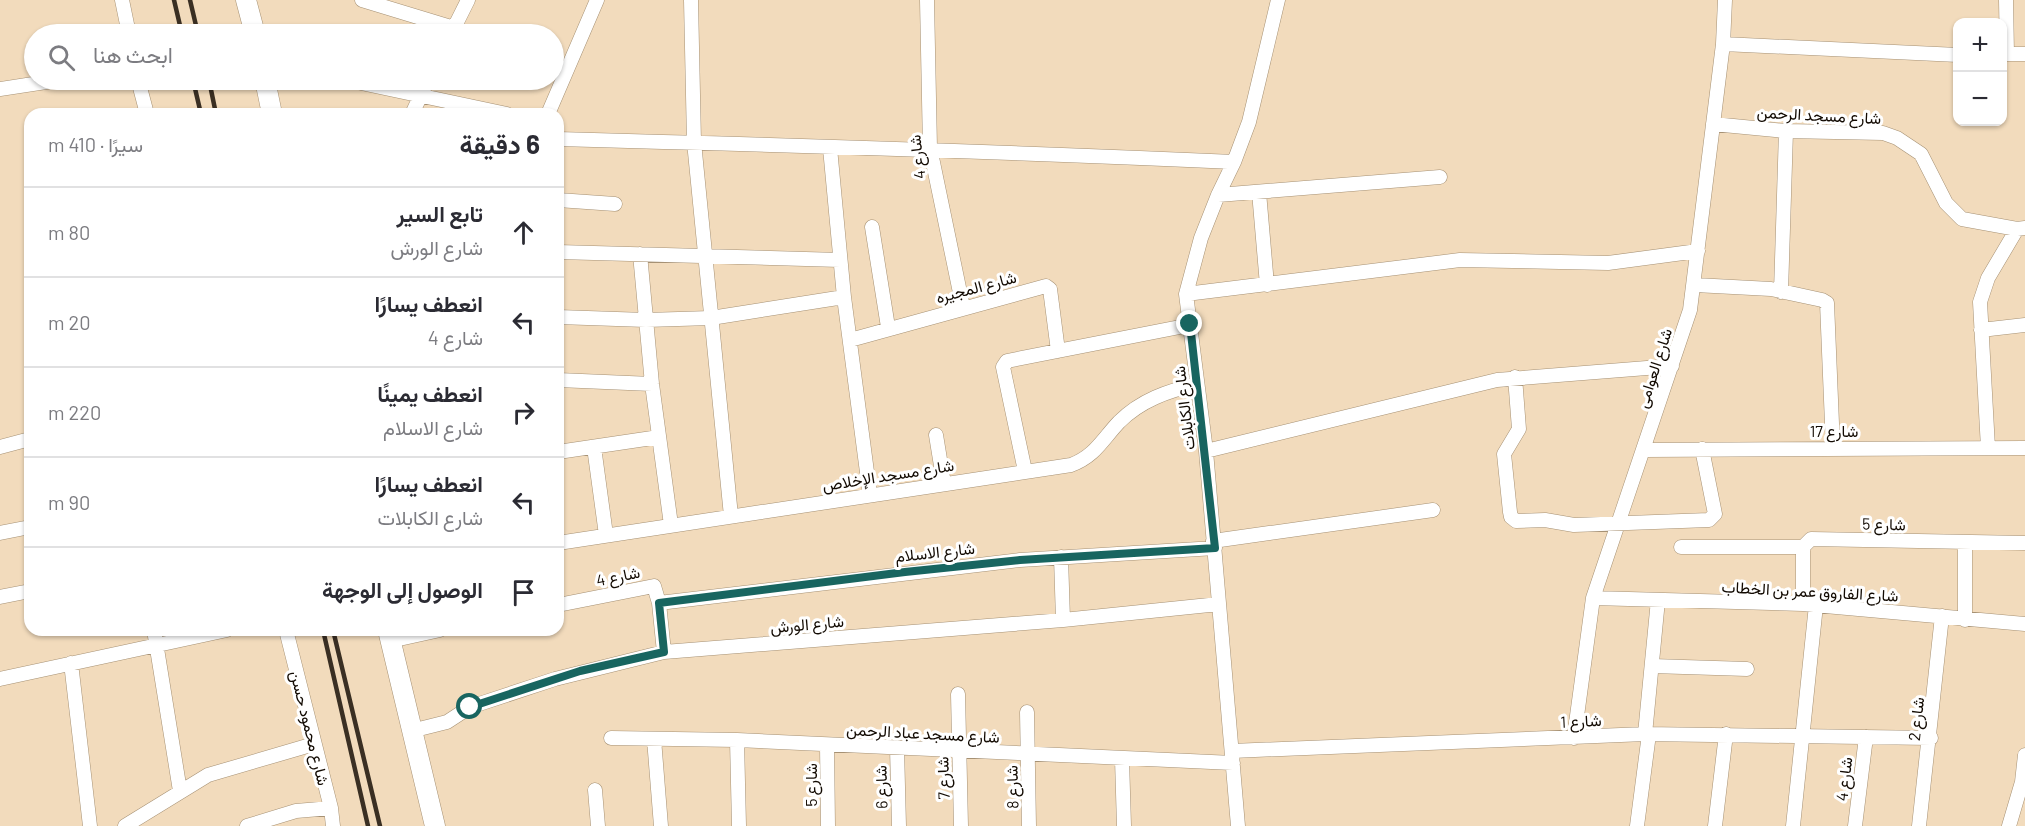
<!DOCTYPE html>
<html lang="ar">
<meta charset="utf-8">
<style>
:root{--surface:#fff;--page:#f7f7f7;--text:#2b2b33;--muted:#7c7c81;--line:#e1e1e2}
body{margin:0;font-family:Barlow,Vazirmatn,sans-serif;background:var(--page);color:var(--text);direction:rtl}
.controls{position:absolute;right:18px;top:18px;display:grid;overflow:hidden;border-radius:12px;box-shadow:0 2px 4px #0004}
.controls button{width:54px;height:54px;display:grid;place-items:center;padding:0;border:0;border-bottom:2px solid var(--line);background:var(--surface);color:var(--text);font:30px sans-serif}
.stop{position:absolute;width:18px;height:18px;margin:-14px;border:4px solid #186560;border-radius:50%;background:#fff}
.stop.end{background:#186560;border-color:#fff;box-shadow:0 2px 6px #0008}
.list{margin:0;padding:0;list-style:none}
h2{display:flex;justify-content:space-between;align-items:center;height:78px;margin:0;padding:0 24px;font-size:26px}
h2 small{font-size:20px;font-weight:400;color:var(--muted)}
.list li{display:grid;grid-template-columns:39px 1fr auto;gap:18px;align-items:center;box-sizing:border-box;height:90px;padding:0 24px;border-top:2px solid var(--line)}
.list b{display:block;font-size:22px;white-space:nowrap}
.list p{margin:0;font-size:20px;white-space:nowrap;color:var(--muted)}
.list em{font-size:20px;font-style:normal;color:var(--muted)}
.icon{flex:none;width:33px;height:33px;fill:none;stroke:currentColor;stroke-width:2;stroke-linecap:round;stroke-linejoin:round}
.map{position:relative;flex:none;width:2025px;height:826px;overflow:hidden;direction:ltr}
.search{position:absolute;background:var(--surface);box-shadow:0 2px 4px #0004;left:24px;top:24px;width:540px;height:66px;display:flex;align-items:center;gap:15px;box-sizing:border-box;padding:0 21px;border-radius:33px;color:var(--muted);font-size:22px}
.panel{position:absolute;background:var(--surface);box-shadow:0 2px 4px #0004;left:24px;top:108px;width:540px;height:528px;border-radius:18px;direction:rtl}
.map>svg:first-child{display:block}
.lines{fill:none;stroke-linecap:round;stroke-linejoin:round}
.street-casing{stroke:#a69174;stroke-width:15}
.secondary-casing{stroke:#a69174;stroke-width:21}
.street{stroke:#fff;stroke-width:14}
.secondary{stroke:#fff;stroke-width:20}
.rail{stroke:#3a2f23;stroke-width:4.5}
.route{stroke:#186560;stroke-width:8}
.labels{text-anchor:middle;stroke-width:6;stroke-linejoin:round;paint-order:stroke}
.street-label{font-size:16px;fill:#120a02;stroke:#fff}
</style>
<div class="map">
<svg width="2025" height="826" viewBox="0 0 2025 826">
<rect width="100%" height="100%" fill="#f2dbbc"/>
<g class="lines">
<defs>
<path id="street" d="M122,0L129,34
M362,0L454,28
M691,0L694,142L731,516
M927,0L930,148L963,307
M2006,0L2007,54
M451,34L468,0
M1723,44L1958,55
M2002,54H2025
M138,80L147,114
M347,80L507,114
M0,89L59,80
M412,114L428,80
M548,114L597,0
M1713,124L1786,131L1883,133L1897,138L1921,154L1946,203L1962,219L2017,229L2025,228
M558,139C784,145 1009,152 1234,162
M830,148L844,297L870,495
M1259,192L1267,285
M1218,195L1440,177
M558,200L615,204
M872,227L888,327
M558,252L840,260
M640,254L652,384L671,525
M1695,285L1771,289L1822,300L1827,303L1833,448
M1781,292L1786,131
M1186,294L1460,260L1608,263L1698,251
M558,317L646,320L711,318L844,297
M1981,330L2025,325
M850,340L1046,286L1050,289L1058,351
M1515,377L1519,429L1504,454L1510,512L1511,517L1516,521L1545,520L1574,525L1709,520L1715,514L1702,449
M558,380L652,384
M936,435L944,484
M0,447L30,439
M594,447L606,535
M1988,448L1980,302L1988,278L2017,229
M1644,450L2025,448
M1206,451L1497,380L1672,366
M558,452L659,437
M1025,471L1003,367L1007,361L1190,325
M0,533L30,527
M1213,541L1433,510
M558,543L1071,465C1095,456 1102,440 1119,422C1141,400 1168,391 1197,384
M1681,547H1803
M1061,557L1063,620
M0,597L30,591
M1593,598L1803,604L2025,624
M659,603L1020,560L1215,548
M1803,604V547L1811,539L2025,543
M558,605L654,586L659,603L664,652
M1965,620V542
M154,630L180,791
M286,630L331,808L333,826
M390,641L440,630
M71,663L90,826
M1652,666L1747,669
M0,679L227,630
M958,694L961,826
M1027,712L1029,826
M411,731L447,722L470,707L555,679L664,652L1063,620L1219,604
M1645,734L1658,600
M611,738L737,740L1233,763
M1574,738L1593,598L1690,310L1723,44L1725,0
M654,739L661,826
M737,740L739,826
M827,745L828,826
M897,748L899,826
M1232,751L1645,734L1931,738
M1122,759L1124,826
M595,790L598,826
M125,826L208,775L314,744
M247,826L296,811L331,808
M1238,826L1206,451L1186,294L1201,238L1218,195L1234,162L1249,122L1278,0
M1637,826L1649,734
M1715,826L1726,734
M1793,826L1816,605
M1855,826L1866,737
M1919,826L1942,616
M2009,826L2022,782L2025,755"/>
<path id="secondary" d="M246,0L255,34
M265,80L272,114
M388,630L435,826"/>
</defs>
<use href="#street" class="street-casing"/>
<use href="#secondary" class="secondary-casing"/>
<use href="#street" class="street"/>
<use href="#secondary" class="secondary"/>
<path class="rail" d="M174,0L182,34
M190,0L198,34
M193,80L201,114
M209,80L216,114
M323,630L368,826
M333,630L380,826"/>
</g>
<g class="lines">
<path class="route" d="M470,707L580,671L664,652L659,603L905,572L1020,560L1215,548L1190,324"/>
</g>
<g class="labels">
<g class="street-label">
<text transform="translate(1819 115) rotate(3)" y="6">شارع مسجد الرحمن</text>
<text transform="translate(917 157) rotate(-97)" y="6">شارع 4</text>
<text transform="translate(976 287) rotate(-15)" y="6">شارع المجيره</text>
<text transform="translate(1654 368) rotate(-72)" y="6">شارع العوامى</text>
<text transform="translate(1184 408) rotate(-97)" y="6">شارع الكابلات</text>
<text x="1834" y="437">شارع 17</text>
<text transform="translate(888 475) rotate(-9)" y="6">شارع مسجد الإخلاص</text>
<text transform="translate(1884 524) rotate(1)" y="6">شارع 5</text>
<text transform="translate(935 552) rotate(-6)" y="6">شارع الاسلام</text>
<text transform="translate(618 576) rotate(-12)" y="6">شارع 4</text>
<text transform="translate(1810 591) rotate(3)" y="6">شارع الفاروق عمر بن الخطاب</text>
<text transform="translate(807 624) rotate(-5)" y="6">شارع الورش</text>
<text transform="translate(1916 719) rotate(-84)" y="6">شارع 2</text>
<text transform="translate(1581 721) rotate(-3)" y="6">شارع 1</text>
<text transform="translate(310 728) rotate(76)" y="6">شارع محمود حسن</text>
<text transform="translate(923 733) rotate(3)" y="6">شارع مسجد عباد الرحمن</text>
<text transform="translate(943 778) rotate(-92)" y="6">شارع 7</text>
<text transform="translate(1844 779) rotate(-83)" y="6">شارع 4</text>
<text transform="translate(811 785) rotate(-90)" y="6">شارع 5</text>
<text transform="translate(881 787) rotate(-91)" y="6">شارع 6</text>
<text transform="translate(1012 787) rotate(-91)" y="6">شارع 8</text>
</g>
</g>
</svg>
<div class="controls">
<button>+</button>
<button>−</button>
</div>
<div class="stop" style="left:470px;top:707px"></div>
<div class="stop end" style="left:1190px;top:324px"></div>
<div class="search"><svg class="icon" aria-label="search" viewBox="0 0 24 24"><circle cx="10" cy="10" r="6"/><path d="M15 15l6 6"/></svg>ابحث هنا</div>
<section class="panel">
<h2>6 دقيقة<small>سيرًا · 410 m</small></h2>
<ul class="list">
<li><svg class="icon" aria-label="ahead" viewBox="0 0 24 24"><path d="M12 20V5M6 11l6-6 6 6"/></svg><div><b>تابع السير</b><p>شارع الورش</p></div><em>80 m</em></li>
<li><svg class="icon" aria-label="left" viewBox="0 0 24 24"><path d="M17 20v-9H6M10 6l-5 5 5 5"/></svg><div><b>انعطف يسارًا</b><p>شارع 4</p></div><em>20 m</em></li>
<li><svg class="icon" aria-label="right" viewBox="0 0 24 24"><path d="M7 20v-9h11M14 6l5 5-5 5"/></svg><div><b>انعطف يمينًا</b><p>شارع الاسلام</p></div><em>220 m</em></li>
<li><svg class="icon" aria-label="left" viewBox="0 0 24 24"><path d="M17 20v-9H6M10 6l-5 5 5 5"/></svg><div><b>انعطف يسارًا</b><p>شارع الكابلات</p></div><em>90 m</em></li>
<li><svg class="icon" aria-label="arrive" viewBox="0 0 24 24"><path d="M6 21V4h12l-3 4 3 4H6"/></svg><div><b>الوصول إلى الوجهة</b></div></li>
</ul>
</section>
</div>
